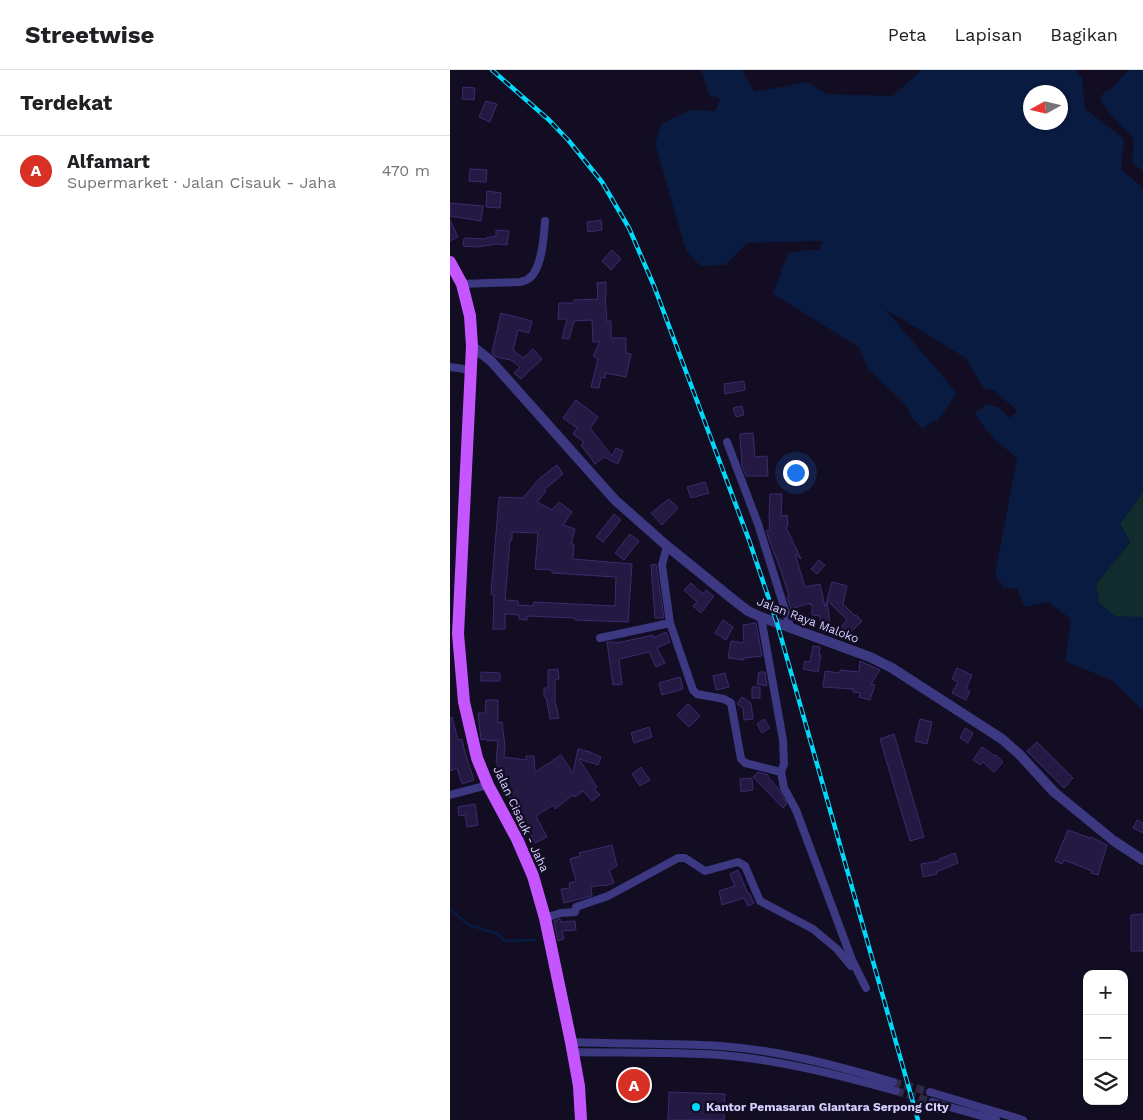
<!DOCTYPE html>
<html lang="id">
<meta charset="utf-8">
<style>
:root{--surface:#fff;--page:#f2f2f2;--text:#202124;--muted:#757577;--line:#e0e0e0;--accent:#d93025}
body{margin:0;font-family:"Work Sans",sans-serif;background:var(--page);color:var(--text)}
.controls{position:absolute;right:15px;bottom:15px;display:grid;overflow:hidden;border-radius:10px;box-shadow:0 1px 4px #0004}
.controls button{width:45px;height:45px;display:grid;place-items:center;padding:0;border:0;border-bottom:1px solid var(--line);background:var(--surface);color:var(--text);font:25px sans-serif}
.compass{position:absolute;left:573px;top:15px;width:45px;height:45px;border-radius:50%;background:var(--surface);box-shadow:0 1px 4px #0004;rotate:262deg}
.you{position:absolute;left:345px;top:402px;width:18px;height:18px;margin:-12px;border:4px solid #fff;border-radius:50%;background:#1a73e8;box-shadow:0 0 0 8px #1a73e833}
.badge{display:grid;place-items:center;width:32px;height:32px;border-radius:50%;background:var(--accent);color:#fff;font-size:16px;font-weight:700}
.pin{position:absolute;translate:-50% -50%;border:2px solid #fff;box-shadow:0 1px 5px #0006}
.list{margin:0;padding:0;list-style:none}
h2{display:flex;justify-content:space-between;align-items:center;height:65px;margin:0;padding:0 20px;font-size:21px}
h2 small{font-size:16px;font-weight:400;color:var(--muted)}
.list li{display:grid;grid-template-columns:32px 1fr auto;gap:15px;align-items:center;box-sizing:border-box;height:70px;padding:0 20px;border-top:1px solid var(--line)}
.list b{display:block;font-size:19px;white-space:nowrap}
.list p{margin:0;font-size:16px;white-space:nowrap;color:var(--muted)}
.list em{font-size:16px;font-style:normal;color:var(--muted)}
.icon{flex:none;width:28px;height:28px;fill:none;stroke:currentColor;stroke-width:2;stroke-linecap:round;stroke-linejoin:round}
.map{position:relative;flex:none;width:693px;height:1050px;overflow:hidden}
header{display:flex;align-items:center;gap:30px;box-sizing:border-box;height:70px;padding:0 25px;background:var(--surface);border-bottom:1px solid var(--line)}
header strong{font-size:24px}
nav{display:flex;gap:28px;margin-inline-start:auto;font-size:18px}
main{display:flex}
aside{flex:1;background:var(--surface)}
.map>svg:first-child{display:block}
.green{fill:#102c2c}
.water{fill:#091b40;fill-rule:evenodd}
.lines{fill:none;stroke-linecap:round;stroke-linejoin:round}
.stream{stroke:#091b40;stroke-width:2.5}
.building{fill:#231943;stroke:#3b2b6f;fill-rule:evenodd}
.minor-tunnel{stroke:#2f2a43;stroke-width:8;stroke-dasharray:8 4;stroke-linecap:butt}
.minor{stroke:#3d3882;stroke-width:8}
.tertiary{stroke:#3d3882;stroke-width:10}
.primary{stroke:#c555ff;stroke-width:12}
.rail-casing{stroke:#00d9f9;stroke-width:4.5}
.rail{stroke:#120d22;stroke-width:2.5;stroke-dasharray:8;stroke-linecap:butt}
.poi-dot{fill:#00d9f9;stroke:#120d22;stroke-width:2}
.labels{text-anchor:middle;stroke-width:5;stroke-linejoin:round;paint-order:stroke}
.street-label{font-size:12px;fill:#d5ceff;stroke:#120d22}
.poi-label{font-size:12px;font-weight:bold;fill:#d5ceff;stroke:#120d22;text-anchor:start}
</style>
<header>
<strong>Streetwise</strong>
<nav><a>Peta</a><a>Lapisan</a><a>Bagikan</a></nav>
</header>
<main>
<aside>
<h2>Terdekat<small></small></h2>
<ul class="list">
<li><span class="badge">A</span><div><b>Alfamart</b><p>Supermarket · Jalan Cisauk - Jaha</p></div><em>470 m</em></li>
</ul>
</aside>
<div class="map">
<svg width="693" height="1050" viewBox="0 0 693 1050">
<rect width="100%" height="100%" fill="#120d22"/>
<path class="green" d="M693,422V547H665L649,533L646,514L680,472L670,454Z"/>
<path class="water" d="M251,0H292L304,22L357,12L377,24L442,26L472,0H626L632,8L635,39L674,69L671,99L693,118V422L670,454L680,472L646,514L649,533L665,546L693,547V640L661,610L615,591L621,549L598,532L575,537L567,519L554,518L545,505L567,388C550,374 535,362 525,343L536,334L548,337L560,348L567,341L544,320L534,319L516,288L435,239L507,323L487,352L483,351L472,359L462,348L456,335L418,299L409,277L323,224L338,183L355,180H370L372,171L297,173L275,195L250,196L236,180L205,74L211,54L241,40L265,41L270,29L259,25ZM580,22H610V52H580Z
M680,0H693V102L682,92L684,69L657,40L650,29C655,20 655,23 662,17C670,12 671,5 680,0Z"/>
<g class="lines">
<path class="stream" d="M0,839L19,855L48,864L55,871L84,870"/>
</g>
<path class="building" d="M13,17L25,18L24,30L12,29Z
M36,31L47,34L40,52L29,47Z
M20,99L37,100L36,112L19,111Z
M37,121L51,123L50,138L36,137Z
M0,133L33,136L31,151L0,146Z
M0,150L8,167L0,171Z
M151,150L152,160L138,162L137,152Z
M46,160L59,161L57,175L46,174L27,177L13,176L14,168L36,169V168L46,166Z
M162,180L171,189L161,200L152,191Z
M156,212V227H155L157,251H161V268H176V283L181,284L176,307L156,303L155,308L151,307L149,318L141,317L148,289L143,286L150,272H143L142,250L124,251L119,269L112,268L117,249H108L109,233H124V230L148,229L147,213Z
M51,243L82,251L79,263L68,260L63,280L73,288L83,279L92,289L71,309L64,303L70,297L61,290L46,287L42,283Z
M294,311L295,320L275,324L274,314Z
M126,330L148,347L140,358L162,386L166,378L173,381L168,394L154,387L145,394L131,375L134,372L123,364L127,358L113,348Z
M292,336L294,345L286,347L283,338Z
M303,363L305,387L317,386L318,406H296L292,396L290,364Z
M107,395L113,404L94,420L96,421L87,432L102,440L109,432L122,442L113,455L125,459L121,474H124L123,489L182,494L178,552L125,550V548L77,546V550L69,549V545L55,544V559H43L44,525L41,524L49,427L73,428L90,408ZM62,462L88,463L85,499L102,500V503L166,507L165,536L84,532L83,536L68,535V531L55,530L60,470H62Z
M255,412L259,423L241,428L237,417Z
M320,424H332L331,446L337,445L338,456L336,457L351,489L345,484L355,517L370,514L375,537L377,531L380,553L370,554V546L362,545V534L360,535V533L341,539L337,527L339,526L332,504L316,461L320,460L319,449Z
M219,429L228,438L212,455L201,443Z
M164,444L171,450L153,472L146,467Z
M180,464L189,471L174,490L165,483Z
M369,490L375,495L367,504L361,499Z
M206,494L214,548H205L201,495Z
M382,512L397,516L393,534L405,546L406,545L412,551L402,561L401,560L393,568L386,563L397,550L377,530Z
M241,513L253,524L256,520L264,526L251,543L243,536L247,532L234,520Z
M273,550L283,557L276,570L265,563Z
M306,553L312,586L294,588V590L278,588L281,571L294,573L293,555Z
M216,562L220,572L207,578L215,593L206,597L199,582L169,589L172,614L163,615L157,572H167V573L203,565V568Z
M363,576L370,577L369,585H371L368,602L353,599L355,591L360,592Z
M410,591L430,600L421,614L425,615L420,630L409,627L410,623L403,622V619L373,617L375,601L390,603V600L409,602Z
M507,598L522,605L516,619L520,621L516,630L502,623L508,612L502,609Z
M108,599L109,609L105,610V635H106L109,648L100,649L96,627H94V618H98V600Z
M31,602L50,603V611H31Z
M309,602H315L317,616L307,614Z
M275,603L279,617L266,620L263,606Z
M230,607L233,619L212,625L209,613Z
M302,617H310V628H302Z
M292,627L301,633L303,649L294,650L293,638L287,634Z
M36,630H48V653L52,652L55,676L54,687L76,690V686H84L85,702L111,685L123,703L128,679L140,682L151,687L148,695L129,689L147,717L144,719L150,725L142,731L133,721L125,727L123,725L105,739L103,735L86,746L97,767L85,773L75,753L70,755L63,735H62L54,707H48L47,692H46L48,670L37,671L36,669L31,670L28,643H35Z
M238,634L250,646L239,657L227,645Z
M2,647L8,670L12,669L14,679L24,710L12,714L7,698L0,701V648Z
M314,649L320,658L312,663L307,654Z
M470,649L482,652L477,674L465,671Z
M199,657L202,667L184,673L181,663Z
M515,658L523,663L518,673L510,668Z
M444,664L474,767L460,771L430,669Z
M587,672L623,708L614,718L577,681Z
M532,677L545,686L546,685L553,692L544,702L533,692L530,695L523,690Z
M191,697L200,710L190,716L182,704Z
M308,702L318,705V707L328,718L337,734L333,738L303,707Z
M302,708L303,720L291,722L290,709Z
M25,734L28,755L17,757L15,745L9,746L8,737Z
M687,750L693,753V763L683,758Z
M618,760L640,768L641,767L657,775L648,805L641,803L642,801L614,790L612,794L605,791Z
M162,775L167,796L159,800L164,813L154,816L153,815L141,817L142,826L114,833L111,819L120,818L119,813L126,811L120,789L130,786L129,783Z
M505,783L508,793L486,802L487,804L473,807L471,794L489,791V789Z
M288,800L298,824L299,823L304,833L298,836L294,828L272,835L269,821L285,816L280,804Z
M693,844V881H681V845Z
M110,849L111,852L125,851L126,860L112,861L114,869L108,871L104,851Z
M170,1006L198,1007L197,1025L170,1024Z
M219,1022L275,1024L274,1050H218Z"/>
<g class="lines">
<path class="minor-tunnel" d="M443,1012L480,1022
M446,1021L482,1032"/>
<path class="minor" d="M12,214L70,212C73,211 76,211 78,209C92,201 94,166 95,151
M0,297L21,300
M277,372L308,454L341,559
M217,476L212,495L220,553L243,620L247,624L274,629L281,633L291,689L295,693L331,702
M311,547L333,670L334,694L331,702L334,718L346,740L402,890L416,918
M150,568L220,553
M0,725L38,715
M95,848L111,843L125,842L126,837L158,826L228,788H235L255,801L288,792L295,796L310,831L363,859L387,879L401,896
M121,972C171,974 221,973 271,976C329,980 388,996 443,1012
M123,982C172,983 222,982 271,985C330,990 389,1005 446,1021
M480,1022L573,1050
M482,1032L546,1050"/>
<path class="tertiary" d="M22,276L41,291L165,430L217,476L285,531L298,541L311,547L420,587L442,598L552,669L569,684L604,722L664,771L693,790"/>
<path class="primary" d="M0,192L12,214L20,246L22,276L8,564L14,632L27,688L38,715L67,769L83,806L95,848L121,972L129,1016L131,1050"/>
<defs>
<path id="rail" d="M42,0L99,50L119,71L152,112L179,158L204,216L299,470L327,553L468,1050"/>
</defs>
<use href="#rail" class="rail-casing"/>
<use href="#rail" class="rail"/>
</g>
<circle class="poi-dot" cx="246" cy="1037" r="5"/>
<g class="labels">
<g class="street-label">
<text transform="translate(358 550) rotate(21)" y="4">Jalan Raya Maloko</text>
<text transform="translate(71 749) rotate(65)" y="4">Jalan Cisauk - Jaha</text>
</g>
<g class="poi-label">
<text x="256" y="1041">Kantor Pemasaran Giantara Serpong City</text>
</g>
</g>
</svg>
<div class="controls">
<button>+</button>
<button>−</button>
<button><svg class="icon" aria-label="layers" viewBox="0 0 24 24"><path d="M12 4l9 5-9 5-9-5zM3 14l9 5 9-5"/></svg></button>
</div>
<svg class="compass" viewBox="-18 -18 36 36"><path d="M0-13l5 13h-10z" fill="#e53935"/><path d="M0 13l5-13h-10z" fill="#757577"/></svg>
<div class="you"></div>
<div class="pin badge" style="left:184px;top:1015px">A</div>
</div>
</main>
